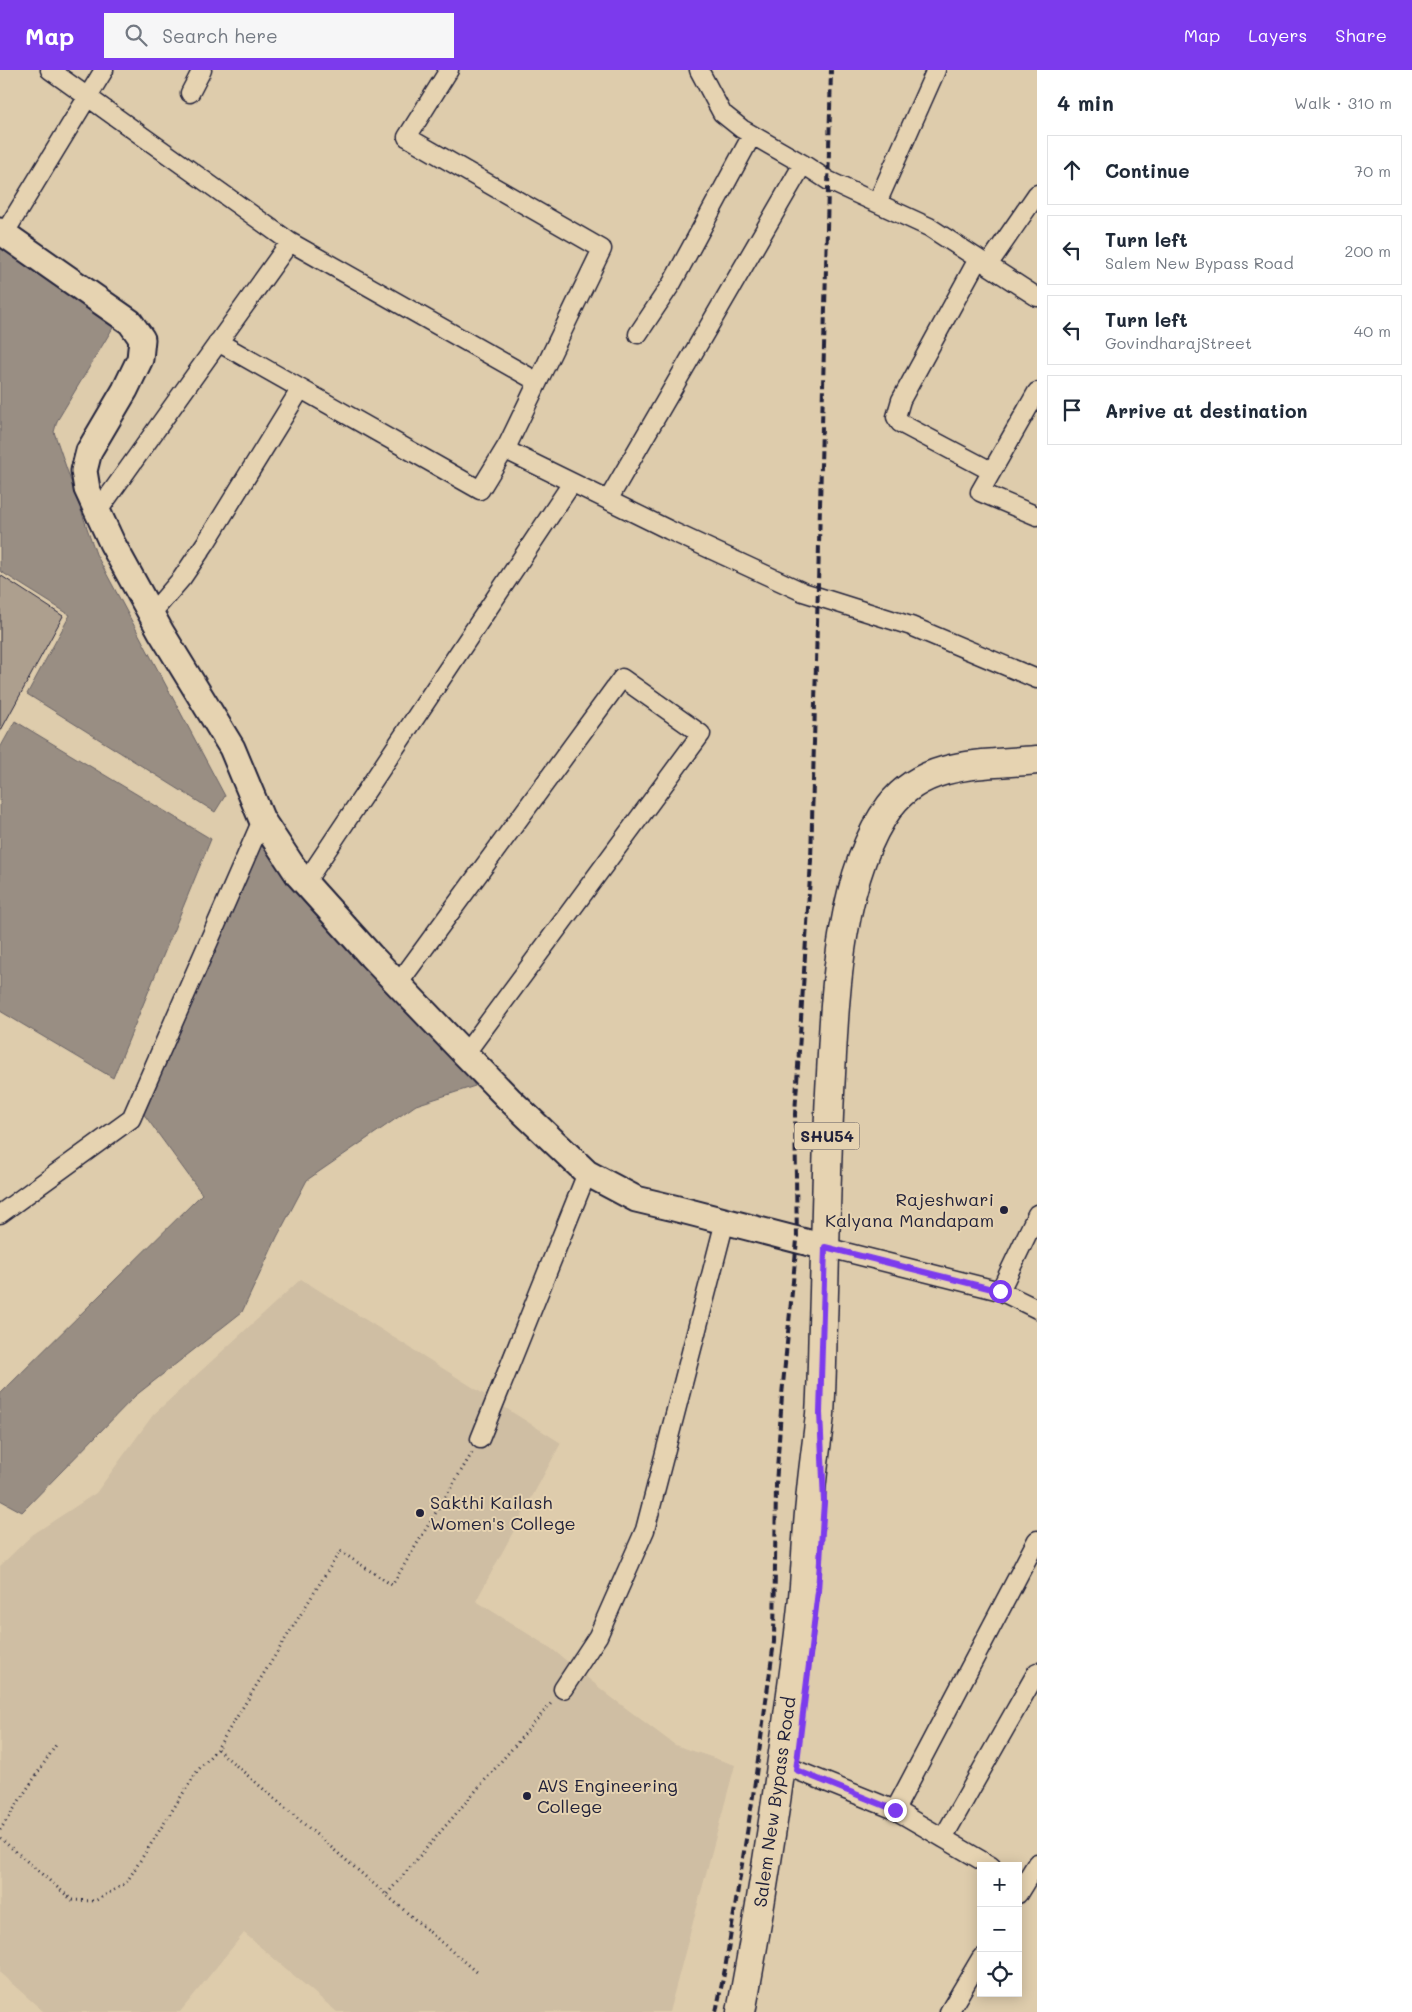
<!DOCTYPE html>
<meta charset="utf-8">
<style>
:root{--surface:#fff;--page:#f6f6f7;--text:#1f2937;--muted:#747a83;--line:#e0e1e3;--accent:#7c3aed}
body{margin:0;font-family:Mali,sans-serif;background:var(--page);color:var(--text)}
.controls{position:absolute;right:15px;bottom:15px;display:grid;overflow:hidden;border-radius:0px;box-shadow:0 2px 12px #0003}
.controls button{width:45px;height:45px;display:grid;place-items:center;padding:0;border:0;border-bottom:1px solid var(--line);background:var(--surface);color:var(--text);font:25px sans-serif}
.stop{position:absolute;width:15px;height:15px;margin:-11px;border:4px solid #7c3aed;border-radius:50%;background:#fff}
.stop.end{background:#7c3aed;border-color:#fff;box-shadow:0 1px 5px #0008}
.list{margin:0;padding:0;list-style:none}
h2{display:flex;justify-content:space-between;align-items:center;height:65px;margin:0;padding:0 20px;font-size:21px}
h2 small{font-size:16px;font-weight:400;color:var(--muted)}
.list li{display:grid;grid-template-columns:32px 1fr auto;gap:15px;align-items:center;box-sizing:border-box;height:70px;margin:0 10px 10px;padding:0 10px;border:1px solid var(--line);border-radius:0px}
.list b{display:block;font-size:19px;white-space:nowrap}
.list p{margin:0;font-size:16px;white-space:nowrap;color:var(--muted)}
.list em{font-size:16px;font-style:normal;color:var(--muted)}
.icon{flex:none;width:28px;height:28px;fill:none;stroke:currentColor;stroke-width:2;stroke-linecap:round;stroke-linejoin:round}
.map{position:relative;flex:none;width:1037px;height:1942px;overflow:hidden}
header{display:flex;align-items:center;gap:30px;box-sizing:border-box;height:70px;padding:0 25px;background:var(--accent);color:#fff}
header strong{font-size:24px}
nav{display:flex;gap:28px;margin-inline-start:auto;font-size:18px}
.search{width:350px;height:45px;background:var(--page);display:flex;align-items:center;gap:12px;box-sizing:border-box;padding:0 18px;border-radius:0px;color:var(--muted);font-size:19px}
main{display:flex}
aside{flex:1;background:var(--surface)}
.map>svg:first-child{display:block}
.built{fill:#cfbea3}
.water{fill:#998e83;stroke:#696366}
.building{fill:#ad9f8e;stroke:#22223b}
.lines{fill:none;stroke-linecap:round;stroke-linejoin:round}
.street-casing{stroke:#22223b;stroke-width:21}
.secondary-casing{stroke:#22223b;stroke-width:29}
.primary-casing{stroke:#22223b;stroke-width:31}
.path{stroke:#22223b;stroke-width:3;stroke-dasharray:1 4;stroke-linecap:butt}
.street{stroke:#e6d3b1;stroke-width:18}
.secondary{stroke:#e6d3b1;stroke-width:25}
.primary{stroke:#e6d3b1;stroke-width:28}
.rail{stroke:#22223b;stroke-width:4;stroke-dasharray:8 4;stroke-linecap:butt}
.route{stroke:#7c3aed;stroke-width:6}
.poi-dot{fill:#22223b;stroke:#e6d3b1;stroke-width:2}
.labels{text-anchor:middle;stroke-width:4;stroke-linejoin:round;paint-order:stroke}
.shield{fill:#e6d3b1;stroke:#5d575e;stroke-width:1}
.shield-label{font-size:16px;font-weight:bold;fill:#22223b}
.poi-label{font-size:18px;fill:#22223b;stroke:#e6d3b1;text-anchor:start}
.street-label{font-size:18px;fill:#22223b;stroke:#e6d3b1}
</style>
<header>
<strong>Map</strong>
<div class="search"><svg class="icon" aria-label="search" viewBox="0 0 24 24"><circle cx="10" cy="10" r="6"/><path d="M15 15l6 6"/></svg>Search here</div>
<nav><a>Map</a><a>Layers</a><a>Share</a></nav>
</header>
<main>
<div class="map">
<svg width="1037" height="1942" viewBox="0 0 1037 1942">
<rect width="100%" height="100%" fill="#deccac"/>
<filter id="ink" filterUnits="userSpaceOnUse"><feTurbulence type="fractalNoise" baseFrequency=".02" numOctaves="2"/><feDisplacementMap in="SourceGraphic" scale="10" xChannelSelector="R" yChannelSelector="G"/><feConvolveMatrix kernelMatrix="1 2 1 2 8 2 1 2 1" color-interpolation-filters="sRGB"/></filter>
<g filter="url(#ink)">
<path class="built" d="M301,1209L561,1373L476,1531L552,1579L611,1627L675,1675L735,1695L669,1942H337L244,1863L180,1942H44L0,1903V1496L32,1465L96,1423L153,1345Z"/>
<path class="water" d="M0,170L114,256L57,351L54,362L96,484L225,726L215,742L27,624L70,545L0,501Z
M15,651L211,769L113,1008L0,941V678Z
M258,772L332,859L455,983L475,1016L416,1035L307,1110L277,1167L242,1242L135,1326L22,1442L0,1430V1324L202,1124L143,1043Z"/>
<path class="building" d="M0,505L63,546L0,662Z"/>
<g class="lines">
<defs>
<path id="street" d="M50,0L290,172L538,312
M449,0L407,67L602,179L508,374L510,382L669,460L803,522L911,556L1037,609
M699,0L722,43L742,59L803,94L829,111L929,157L1037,227
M190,23L202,0
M877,133L936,0
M4,164L104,0
M978,189L901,330L896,347L900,353L991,401
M988,195L1037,124
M638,264L672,213L752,65
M218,272L480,420L508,374
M1037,322L980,422L1037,446
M608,430L803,94
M98,441L290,172
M151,544L182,508L207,471L300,320
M305,813L572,413
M398,914L622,608L701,664L465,984
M0,1144L131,1049L262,750
M825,1177L1000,1221L1037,1239
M1000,1221L1037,1144
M480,1369L587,1103
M563,1619L598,1566L645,1460L725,1151
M796,1700L895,1740L991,1796
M895,1740L1037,1470
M943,1768L1037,1602
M1018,1824L1037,1793
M949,1942L981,1888"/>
<path id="secondary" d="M0,161L130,252L142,269L140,289L125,320L89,381L84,401L87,419L112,473L161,562L232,678L262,750L299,806L371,886L465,984L509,1029L587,1103L636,1129L674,1138L825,1177"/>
<path id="primary" d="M741,1942C759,1849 773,1755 786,1661C792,1613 800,1565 804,1516C806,1489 807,1461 810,1433C812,1403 817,1374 820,1344C822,1314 822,1283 823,1254C826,1170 826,1087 831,1004C835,923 840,803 890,736C925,690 985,695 1037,690"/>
</defs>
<use href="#street" class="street-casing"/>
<use href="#secondary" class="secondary-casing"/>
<use href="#primary" class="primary-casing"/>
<path class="path" d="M472,1383L392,1515L340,1481L217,1679L476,1902
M0,1760L56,1675
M0,1768L72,1830L95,1831L126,1813L198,1700L217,1679
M387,1824L553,1631"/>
<use href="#street" class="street"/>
<use href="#secondary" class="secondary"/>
<use href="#primary" class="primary"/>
<path class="rail" d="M716,1942L725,1899L753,1726L774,1572L776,1415L782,1325L797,1170L795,1044L811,791L831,0"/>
</g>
</g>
<g class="lines" filter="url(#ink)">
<path class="route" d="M895,1740L796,1700L818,1521L824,1432L820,1343L825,1177L1000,1221"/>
</g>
<g class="poi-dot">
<circle cx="1004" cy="1140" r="5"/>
<circle cx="420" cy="1443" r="5"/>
<circle cx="527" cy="1726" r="5"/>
</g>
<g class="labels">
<rect class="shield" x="794.5" y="1052.5" width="65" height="27" rx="4"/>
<g class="shield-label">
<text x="827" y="1072">SHU54</text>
</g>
<g class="poi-label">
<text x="994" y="1136" text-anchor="end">Rajeshwari<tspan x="994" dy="21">Kalyana Mandapam</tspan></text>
<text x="430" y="1439">Sakthi Kailash<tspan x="430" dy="21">Women's College</tspan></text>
<text x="537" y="1722">AVS Engineering<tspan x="537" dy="21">College</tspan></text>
</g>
<g class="street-label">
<text transform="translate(775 1732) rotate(-82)" y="6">Salem New Bypass Road</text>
</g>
</g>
</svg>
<div class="controls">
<button>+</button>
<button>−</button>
<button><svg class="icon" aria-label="locate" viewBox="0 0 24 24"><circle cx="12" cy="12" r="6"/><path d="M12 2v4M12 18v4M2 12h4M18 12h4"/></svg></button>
</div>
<div class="stop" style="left:1000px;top:1221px"></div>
<div class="stop end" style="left:895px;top:1740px"></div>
</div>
<aside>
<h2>4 min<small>Walk · 310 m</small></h2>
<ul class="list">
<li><svg class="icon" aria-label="ahead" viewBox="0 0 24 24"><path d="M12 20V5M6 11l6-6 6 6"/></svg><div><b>Continue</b></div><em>70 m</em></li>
<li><svg class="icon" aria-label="left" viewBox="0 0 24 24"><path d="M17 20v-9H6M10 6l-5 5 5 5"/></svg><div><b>Turn left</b><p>Salem New Bypass Road</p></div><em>200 m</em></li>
<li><svg class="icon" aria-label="left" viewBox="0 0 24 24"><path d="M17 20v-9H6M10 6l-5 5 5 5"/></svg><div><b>Turn left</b><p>GovindharajStreet</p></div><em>40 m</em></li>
<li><svg class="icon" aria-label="arrive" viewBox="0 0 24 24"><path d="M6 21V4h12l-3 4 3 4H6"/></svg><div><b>Arrive at destination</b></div></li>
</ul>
</aside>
</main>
